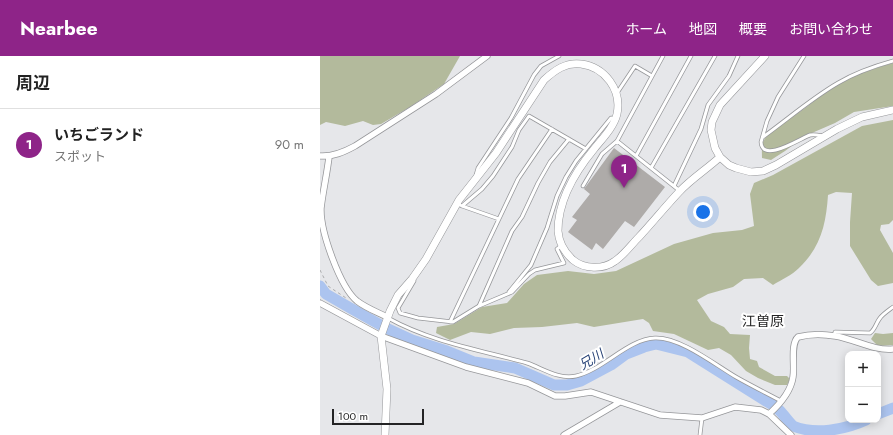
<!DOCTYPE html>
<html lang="ja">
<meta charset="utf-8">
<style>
:root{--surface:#fff;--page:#f6f6f6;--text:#222;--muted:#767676;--line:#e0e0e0;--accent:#8e2488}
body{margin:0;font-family:Jost,"Noto Sans JP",sans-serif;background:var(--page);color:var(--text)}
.controls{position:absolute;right:12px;bottom:12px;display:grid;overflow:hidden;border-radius:8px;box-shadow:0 2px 10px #0003}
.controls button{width:36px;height:36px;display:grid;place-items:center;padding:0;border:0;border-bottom:1px solid var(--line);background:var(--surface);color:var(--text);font:20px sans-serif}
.scale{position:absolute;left:12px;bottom:10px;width:92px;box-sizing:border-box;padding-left:4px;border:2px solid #242425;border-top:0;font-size:11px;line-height:14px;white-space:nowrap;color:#242425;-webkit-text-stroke:3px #fff;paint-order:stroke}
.you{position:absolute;left:383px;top:156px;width:14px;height:14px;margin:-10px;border:3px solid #fff;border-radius:50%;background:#1a73e8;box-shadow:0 0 0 6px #1a73e833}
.badge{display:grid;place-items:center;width:26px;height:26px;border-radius:50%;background:var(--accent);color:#fff;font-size:13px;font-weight:700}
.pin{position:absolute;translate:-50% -33px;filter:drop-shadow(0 1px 2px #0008)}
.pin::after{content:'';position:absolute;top:21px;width:14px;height:12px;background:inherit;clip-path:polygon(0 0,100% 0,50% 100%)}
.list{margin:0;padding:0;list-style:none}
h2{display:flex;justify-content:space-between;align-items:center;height:52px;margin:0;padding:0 16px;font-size:17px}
h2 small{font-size:13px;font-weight:400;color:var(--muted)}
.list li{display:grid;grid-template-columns:26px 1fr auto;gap:12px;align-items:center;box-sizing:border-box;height:72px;padding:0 16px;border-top:1px solid var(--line)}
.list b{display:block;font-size:15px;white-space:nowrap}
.list p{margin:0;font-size:13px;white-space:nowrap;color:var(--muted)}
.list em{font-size:13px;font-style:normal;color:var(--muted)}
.map{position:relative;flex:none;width:573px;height:379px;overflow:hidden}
header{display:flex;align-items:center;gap:24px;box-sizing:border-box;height:56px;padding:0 20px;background:var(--accent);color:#fff}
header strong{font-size:19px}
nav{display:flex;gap:22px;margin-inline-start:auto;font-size:14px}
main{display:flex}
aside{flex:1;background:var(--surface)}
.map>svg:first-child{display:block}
.green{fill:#b3ba9c}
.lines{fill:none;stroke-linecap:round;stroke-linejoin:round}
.river{stroke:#acc4ef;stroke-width:11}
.building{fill:#aeaba9}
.service-casing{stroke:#96979a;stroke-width:4.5}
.minor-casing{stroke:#96979a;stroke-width:7}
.tertiary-casing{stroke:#96979a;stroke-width:8}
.path{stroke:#abacae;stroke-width:1;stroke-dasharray:3 3;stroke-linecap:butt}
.service{stroke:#fff;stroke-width:3}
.minor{stroke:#fff;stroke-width:5.5}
.tertiary{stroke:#fff;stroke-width:7}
.labels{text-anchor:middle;stroke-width:4;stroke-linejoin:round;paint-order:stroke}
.water-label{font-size:13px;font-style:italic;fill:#254075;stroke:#fff}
.quarter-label{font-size:14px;fill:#242425;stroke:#fff}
</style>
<header>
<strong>Nearbee</strong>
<nav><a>ホーム</a><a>地図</a><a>概要</a><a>お問い合わせ</a></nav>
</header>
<main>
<aside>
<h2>周辺<small></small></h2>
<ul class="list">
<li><span class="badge">1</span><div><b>いちごランド</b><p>スポット</p></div><em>90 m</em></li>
</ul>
</aside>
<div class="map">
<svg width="573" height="379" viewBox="0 0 573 379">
<rect width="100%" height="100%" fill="#e6e7ea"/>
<path class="green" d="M0,0H140L124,28L90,51L61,68L53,69L43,65L25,70L6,66L0,69Z
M573,7V50L534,56L515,67L485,80L465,95L451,104L442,102C442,96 441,89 444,84C448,77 471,62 478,57C489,50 499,40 510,33C529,21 551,13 573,7Z
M573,64V164L569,168L561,169L560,174L573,197V227L558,230L551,224L530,190V166L532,137L516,136L508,139C506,168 501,191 479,212C472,219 461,224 453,229L443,222L424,223L413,231L388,238L377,244L391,265L404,271L410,278L430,279L429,292L430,303L437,305L439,311L455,320H467L470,323L467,329H455L438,322L426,315L411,299L399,292L388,294L354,278L333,275L329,267L323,263L274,271L257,267L222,271L194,272L170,278L151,276L130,284L116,277L117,271L134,268L162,251L187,247L204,228L217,219L248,215L274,218L296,215L354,188L393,177L422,174L434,170L430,138L434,127L453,119L542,70Z
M555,277L563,278L573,277V289L558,290L551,283Z"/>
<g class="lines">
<path class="river" d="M0,230L6,238L32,253L66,272L92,284L127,295L154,306L195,312L234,329H247L261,325L291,309L306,298L324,291L336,288L368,296L446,345C450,347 455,350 459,354C464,359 468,365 473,370C495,379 524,374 546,364
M558,358L573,352"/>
</g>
<path class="building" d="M294,92L345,131L314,171L305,165L283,193L276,187L272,194L248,176L257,164L252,161L270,138L264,133Z"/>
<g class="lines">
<defs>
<path id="service" d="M484,0L458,41L447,65L441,86C442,108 481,82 490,79C494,78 498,79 503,80
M297,37L315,10L332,20
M443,81C468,63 492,42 518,27C535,17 555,10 573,5
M297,85L360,135
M316,100L371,0
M331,112L395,0
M156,119L158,112L191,62L214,19L221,10L239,0
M263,130L282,98L297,85L343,0
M354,130L381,73L388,49L409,20L418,0
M138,148L142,150L162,133L173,120L192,91L199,74L209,60L266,93
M142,150L179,163
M94,225L78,252L80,257L98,262L133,266L159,250L192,236L209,218L215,214L244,207L237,193L241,190
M189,236L211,209L227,172L237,140L246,121L256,105L291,62L295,63
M159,250L192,175L202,161L218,127L230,106L249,83
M68,262C111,286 160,294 207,307C222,312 239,324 256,320C283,314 308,283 335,282C360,281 394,308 416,321C430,329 446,337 461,345
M130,266L198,123L232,73
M514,280L515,276L550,277C555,274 556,267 560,262C563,258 569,254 573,251
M380,379L382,362"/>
<path id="minor" d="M0,100C13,101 24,96 35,90L116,38L167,0
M9,101C7,118 3,135 1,152C0,175 20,231 37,245C46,252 57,256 67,261
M0,247L61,280L146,311L208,327L235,340H245L271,336L340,359L382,362L415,351L441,354L449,358L471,379
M449,358C459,349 471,335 473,321C475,310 470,288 478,281C489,278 504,278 515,280C535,283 553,295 573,293
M244,379L300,346"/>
<path id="tertiary" d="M445,0L400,49L392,66L391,74L395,92L400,101L409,109L416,112L431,116L443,115L456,109L517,73L542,61L573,54
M65,379L67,333L61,280L70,255L78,239L92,223L106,203L139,144L176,97L224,24C235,14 246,6 261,8C285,11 302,34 297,58C294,71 282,83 274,93C255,116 238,145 238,175C239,187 244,196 253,204C264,213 283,214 295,205C304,199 311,189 319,181C332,167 345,151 359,136C371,123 387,113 400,101"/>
</defs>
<use href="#service" class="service-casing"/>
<use href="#minor" class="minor-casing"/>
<use href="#tertiary" class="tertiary-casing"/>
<path class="path" d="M0,214L8,230L26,242"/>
<use href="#service" class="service"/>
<use href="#minor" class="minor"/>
<use href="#tertiary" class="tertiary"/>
</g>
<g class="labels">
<g class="water-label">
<text transform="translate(271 303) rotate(-31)" y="5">兄川</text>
</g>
<g class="quarter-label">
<text x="443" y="270">江曽原</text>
</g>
</g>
</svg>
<div class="controls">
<button>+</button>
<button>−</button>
</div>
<div class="scale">100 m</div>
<div class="you"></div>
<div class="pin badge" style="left:304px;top:132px">1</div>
</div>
</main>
